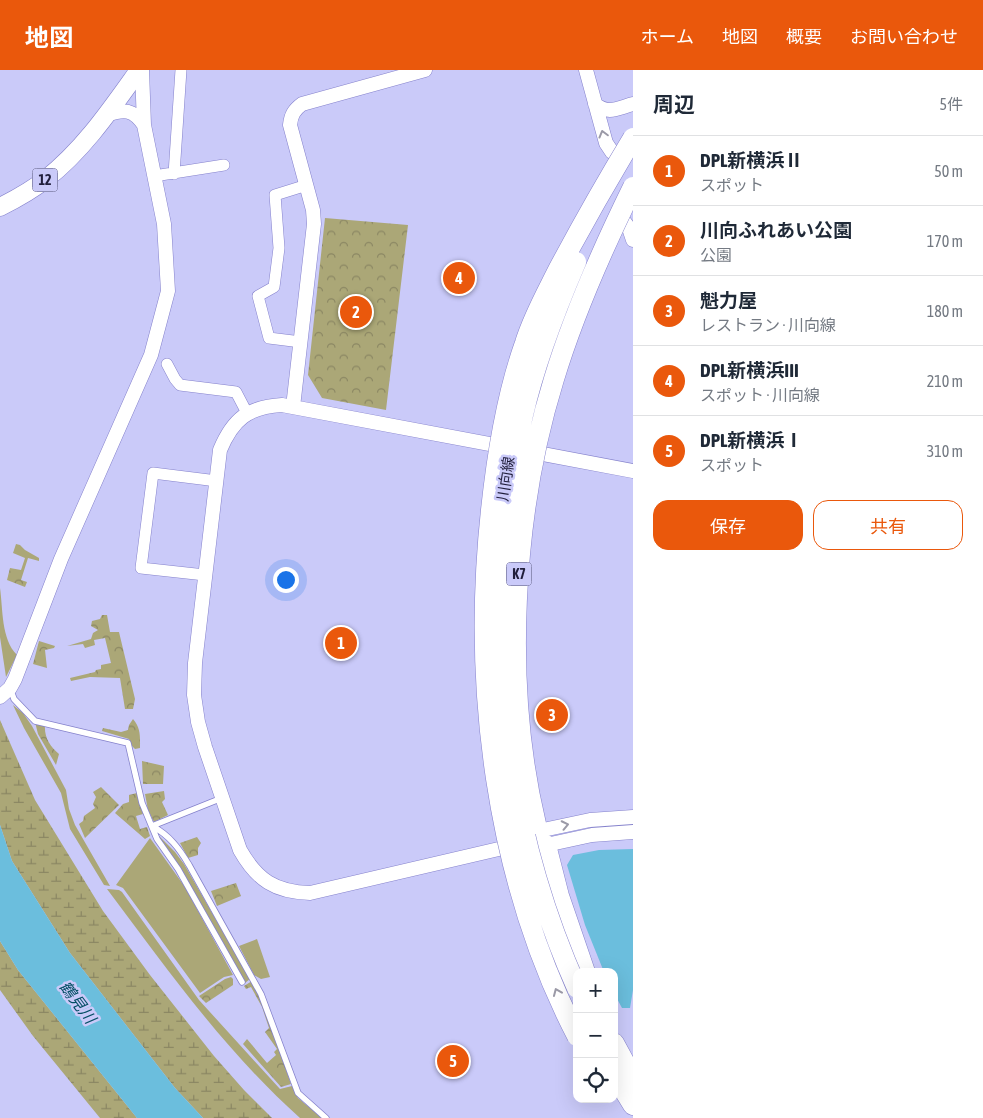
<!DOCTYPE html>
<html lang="ja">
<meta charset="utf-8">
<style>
:root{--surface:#fff;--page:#f2f2f3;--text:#1f2937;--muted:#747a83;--line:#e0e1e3;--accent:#ea580c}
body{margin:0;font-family:"Asap Condensed","Noto Sans JP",sans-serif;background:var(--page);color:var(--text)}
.controls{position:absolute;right:15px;bottom:15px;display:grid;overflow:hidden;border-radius:10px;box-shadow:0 5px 20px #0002}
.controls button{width:45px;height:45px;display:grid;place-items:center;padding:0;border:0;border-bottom:1px solid var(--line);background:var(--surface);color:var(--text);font:25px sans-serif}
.you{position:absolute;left:285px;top:509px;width:18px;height:18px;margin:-12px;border:4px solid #fff;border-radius:50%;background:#1a73e8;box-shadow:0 0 0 8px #1a73e833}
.badge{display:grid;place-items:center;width:32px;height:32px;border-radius:50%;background:var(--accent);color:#fff;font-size:16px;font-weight:700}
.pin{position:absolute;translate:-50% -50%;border:2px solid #fff;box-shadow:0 1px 5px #0006}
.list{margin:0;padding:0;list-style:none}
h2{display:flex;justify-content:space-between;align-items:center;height:65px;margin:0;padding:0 20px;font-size:21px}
h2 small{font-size:16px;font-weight:400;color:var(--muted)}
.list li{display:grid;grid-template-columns:32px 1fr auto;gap:15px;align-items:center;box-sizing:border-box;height:70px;padding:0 20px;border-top:1px solid var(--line)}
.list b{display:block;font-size:19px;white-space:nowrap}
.list p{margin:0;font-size:16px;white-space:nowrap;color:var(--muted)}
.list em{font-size:16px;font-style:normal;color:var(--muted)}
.actions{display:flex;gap:10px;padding:15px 20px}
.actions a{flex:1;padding:11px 0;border:1px solid var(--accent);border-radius:15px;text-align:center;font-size:18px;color:var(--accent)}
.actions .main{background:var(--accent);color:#fff}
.icon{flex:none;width:28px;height:28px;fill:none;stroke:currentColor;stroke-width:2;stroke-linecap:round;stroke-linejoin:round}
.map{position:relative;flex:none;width:633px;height:1048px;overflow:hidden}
header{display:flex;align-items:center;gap:30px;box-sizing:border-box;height:70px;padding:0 25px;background:var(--accent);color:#fff}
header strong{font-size:24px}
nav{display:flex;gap:28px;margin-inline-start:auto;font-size:18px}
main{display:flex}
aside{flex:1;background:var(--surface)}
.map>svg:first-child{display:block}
.green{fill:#aba777}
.forest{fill:url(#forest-crowns)}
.wetland{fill:url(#wetland-marsh)}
.water{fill:#6bbedd}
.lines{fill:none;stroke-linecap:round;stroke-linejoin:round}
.service-casing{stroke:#8582cc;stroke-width:7}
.minor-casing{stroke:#8582cc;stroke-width:12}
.tertiary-casing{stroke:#8582cc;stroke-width:15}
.primary-casing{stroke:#8582cc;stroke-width:19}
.motorway-casing{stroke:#8582cc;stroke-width:21}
.service{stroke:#fff;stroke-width:5.5}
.minor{stroke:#fff;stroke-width:11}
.tertiary{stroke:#fff;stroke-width:14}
.primary{stroke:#fff;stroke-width:18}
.motorway{stroke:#fff;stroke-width:20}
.motorway-bridge-casing{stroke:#8582cc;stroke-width:21;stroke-linecap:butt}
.motorway-bridge{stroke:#fff;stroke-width:20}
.oneway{stroke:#9b9aa7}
.labels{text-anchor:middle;stroke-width:5;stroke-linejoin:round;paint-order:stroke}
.shield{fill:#cacaf9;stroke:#535274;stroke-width:1}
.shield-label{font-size:14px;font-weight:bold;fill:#201e3b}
.street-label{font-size:15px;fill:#201e3b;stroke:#cacaf9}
.water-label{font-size:16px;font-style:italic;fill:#054f65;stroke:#cacaf9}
</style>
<header>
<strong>地図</strong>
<nav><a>ホーム</a><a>地図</a><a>概要</a><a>お問い合わせ</a></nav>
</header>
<main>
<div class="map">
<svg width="633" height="1048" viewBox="0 0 633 1048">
<defs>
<pattern id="forest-crowns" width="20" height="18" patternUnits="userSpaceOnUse" patternTransform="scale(1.25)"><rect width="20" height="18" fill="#aba777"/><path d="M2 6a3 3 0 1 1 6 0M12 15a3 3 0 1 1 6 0" fill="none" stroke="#8b8763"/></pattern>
<pattern id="wetland-marsh" width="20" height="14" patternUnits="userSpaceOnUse" patternTransform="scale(1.25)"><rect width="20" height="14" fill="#aba777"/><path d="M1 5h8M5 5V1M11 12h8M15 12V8" fill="none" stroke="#8b8763"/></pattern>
</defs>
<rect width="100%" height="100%" fill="#cacaf9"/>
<path class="green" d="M0,518C3,539 1,569 17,585L6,607L0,567Z
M13,635L23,643L32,656L66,720L69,739L75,755L110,816L104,815L70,759L61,723L24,658Z
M156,763L175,782L184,794L250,909L245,913L179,796Z
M150,768L185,817L233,905L224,907L200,923L123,818L116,815Z
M107,819L119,820L122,822L199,930L280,1019L292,1016L298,1028L322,1048H300C225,981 167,899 107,819Z
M257,869L270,907L261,909L254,905L239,876Z"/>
<path class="forest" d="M325,148L408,155L386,340L322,328L308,305Z
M16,474L20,475L25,480L39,488V491L28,488L21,510L27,512L25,517L7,510L10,498L21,500L25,488L13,483Z
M102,545H107L110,562H119L135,629L133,639H125L120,608L90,607L71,611L70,608L95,602L96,600L101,599V595L111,593L105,568L94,570L95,575L85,578L83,574L67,576L91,569L93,563L98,560L91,556L92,551L100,549Z
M39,571L55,576L54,578L45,580L47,598L33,594Z
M133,649C141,658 140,667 140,678L135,679L131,675L129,669L102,661L103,658L121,662L128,660L129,655Z
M35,652L45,655C44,667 50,677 59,684L56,695L38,664Z
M142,691L164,696L163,714H143Z
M101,717L119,735L85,768L79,754L83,751L84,746L95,738L93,734L96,727L93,722Z
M164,721L165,729L162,732L168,745L154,752L148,740L145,724Z
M137,723L143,744L136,746L140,759L147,757L150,766L145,769L115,743L123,734L129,732V725Z
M197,767L201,773L198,778V785L188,788L180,773Z
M236,813L241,826L217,836L211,821Z
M231,907L233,909V915L206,933L199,926L225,909Z
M252,911L265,937L291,1014L281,1017L243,974L247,969L267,993L276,985L274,982L277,979L265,962L269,958L262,937L251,917L246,919L244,916Z"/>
<path class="wetland" d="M0,650L35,730L103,841L150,905L214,986L244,1020L272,1048H203L175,1018L70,883L12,791L0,755Z
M0,871L18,900L137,1048H100L33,966L0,920Z"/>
<path class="water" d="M0,755L12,791L70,883L175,1018L203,1048H137L18,900L0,871Z
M633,779V920L630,938H622L614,923V902H604L585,855L567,795L573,785L599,780Z"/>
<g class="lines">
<defs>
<path id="service" d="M10,618L14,629L35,651L128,673L142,733L157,769L178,799L242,912
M222,728L152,756C169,765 179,778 189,795L261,924L298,1023L326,1048"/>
<path id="minor" d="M174,104L181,0
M154,106L224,95
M301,272L269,268L258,226L274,217L279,178L275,125L307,115
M167,294L175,309L180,315L236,322L247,343
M205,505L141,498L153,403L217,411"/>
<path id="tertiary" d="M586,0L606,73L612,82L620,88
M595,34C608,45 618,38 633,34
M107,45C124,39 133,39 144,55
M623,150L629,158L633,170
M293,337L314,154L313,140L290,55C291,45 294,40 302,34L425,0
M0,627L10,618L15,609L61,489L151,285L168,221L164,154L144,55L142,0
M521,774L543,760L590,750L633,747
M516,775L310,823C275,822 257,810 240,780L205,677L198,652L194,625L195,593L220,380C233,349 248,337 282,335L633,401
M537,775H546L592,765L633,762"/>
<path id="primary" d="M0,137C16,129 32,120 46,109C84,79 111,39 139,0"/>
<path id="motorway" d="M546,775L559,826L585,902
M614,973L633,1008
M614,1004L633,1035"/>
</defs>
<use href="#service" class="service-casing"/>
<use href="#minor" class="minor-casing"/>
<use href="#tertiary" class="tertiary-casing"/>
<use href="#primary" class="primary-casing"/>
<use href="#motorway" class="motorway-casing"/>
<use href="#service" class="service"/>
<use href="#minor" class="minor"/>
<use href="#tertiary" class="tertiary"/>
<use href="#primary" class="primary"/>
<use href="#motorway" class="motorway"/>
<defs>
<path id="motorway-bridge" d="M576,192C555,241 535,292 523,345C480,536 497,739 577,918
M536,754C503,617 512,444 554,309C574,243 602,180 633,117
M577,966C495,808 472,615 491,440C497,384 506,326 525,273C533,247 546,224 558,200C582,155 607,111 633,68"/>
</defs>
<use href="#motorway-bridge" class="motorway-bridge-casing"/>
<use href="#motorway-bridge" class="motorway-bridge"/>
</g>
<defs><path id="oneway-chevron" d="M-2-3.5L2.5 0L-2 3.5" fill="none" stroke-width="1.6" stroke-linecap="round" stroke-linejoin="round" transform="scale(1.25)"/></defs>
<g class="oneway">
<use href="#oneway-chevron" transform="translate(603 64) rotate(-105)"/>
<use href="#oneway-chevron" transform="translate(565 755) rotate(-12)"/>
<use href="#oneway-chevron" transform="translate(557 922) rotate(-113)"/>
</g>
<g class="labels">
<g class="shield">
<rect x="32.5" y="98.5" width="25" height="23" rx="4"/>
<rect x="506.5" y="492.5" width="25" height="23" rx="4"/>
</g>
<g class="shield-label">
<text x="45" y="115">12</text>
<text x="519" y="509">K7</text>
</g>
<g class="street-label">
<text transform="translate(506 409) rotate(-81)" y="5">川向線</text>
</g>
<g class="water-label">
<text transform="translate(78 932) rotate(53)" y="6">鶴見川</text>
</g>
</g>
</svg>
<div class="controls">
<button>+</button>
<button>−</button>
<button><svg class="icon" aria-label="locate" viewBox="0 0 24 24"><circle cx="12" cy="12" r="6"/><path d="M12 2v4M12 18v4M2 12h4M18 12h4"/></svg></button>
</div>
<div class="you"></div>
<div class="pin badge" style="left:341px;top:573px">1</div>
<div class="pin badge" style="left:356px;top:242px">2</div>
<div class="pin badge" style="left:552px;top:645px">3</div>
<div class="pin badge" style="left:459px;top:208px">4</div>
<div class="pin badge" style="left:453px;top:991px">5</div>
</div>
<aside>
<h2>周辺<small>5件</small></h2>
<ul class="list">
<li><span class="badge">1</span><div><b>DPL新横浜Ⅱ</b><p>スポット</p></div><em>50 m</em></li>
<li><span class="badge">2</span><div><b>川向ふれあい公園</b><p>公園</p></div><em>170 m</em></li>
<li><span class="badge">3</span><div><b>魁力屋</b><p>レストラン · 川向線</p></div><em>180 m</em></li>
<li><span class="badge">4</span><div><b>DPL新横浜III</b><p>スポット · 川向線</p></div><em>210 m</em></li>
<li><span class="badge">5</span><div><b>DPL新横浜Ⅰ</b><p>スポット</p></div><em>310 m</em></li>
</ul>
<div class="actions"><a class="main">保存</a><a>共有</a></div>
</aside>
</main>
